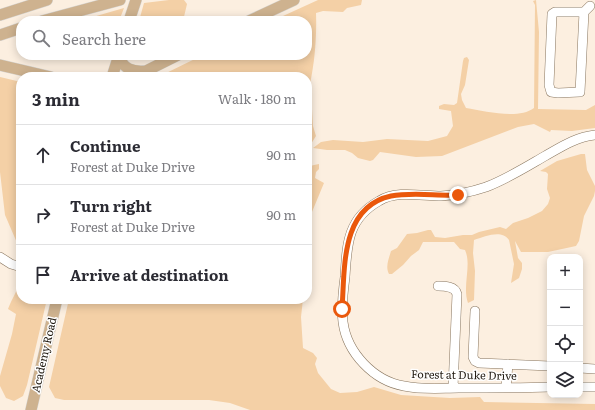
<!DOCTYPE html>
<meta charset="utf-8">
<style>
:root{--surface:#fff;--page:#f2f2f3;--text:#2b2b33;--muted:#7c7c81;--line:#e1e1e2}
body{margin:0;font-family:Literata,serif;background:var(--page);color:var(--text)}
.controls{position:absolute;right:12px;bottom:12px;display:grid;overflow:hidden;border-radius:8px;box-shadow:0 2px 10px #0003}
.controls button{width:36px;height:36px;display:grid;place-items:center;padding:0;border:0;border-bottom:1px solid var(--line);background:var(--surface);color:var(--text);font:20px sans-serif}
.stop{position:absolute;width:12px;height:12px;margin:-9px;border:3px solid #ea580c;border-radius:50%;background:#fff}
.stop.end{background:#ea580c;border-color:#fff;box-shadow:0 1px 4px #0008}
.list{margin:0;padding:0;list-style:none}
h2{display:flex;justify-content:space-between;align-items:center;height:52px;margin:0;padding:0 16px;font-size:17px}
h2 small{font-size:13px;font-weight:400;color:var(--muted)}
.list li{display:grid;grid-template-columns:26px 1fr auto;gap:12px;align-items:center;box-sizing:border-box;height:60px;padding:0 16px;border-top:1px solid var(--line)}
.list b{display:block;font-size:15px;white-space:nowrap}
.list p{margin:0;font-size:13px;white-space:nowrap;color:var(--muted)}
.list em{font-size:13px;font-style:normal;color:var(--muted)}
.icon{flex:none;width:22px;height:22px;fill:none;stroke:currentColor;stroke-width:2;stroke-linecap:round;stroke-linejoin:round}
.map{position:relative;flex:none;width:595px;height:410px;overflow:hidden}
.search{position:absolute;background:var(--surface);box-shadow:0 2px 10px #0003;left:16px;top:16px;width:296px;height:44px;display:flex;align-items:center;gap:10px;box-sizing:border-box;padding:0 14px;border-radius:16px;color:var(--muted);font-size:15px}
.panel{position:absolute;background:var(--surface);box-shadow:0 2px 10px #0003;left:16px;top:72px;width:296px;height:232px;border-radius:16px}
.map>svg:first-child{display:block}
.green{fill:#f4d0a6}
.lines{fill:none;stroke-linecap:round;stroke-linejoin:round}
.minor-casing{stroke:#89765f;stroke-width:10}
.major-casing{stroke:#d7d6d4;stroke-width:12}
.minor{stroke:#fff;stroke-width:9}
.major{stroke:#ceb28f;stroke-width:11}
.route{stroke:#ea580c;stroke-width:5}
.labels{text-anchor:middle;stroke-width:3;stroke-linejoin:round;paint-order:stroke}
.street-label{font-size:11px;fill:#201910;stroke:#fff}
</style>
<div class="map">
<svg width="595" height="410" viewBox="0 0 595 410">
<rect width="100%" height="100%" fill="#fcefe0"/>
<path class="green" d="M169,0H184L187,4L183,21H139L144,3Z
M318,0H362L361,5L347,8L343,12L323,11L316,13C317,41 314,70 307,97V77H158L203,55H307V21H272Z
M536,0L539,32L538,109L586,110L595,105V128L572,131L551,130L550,132L534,124L518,127L442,156L416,157L380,152L373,160L370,161L358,158L352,153L345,150H327L313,148L321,142L333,140L363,142L387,139L428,141L447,136L453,126L451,111L439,109V106L444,104L454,105L457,103L463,61L464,58L467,57L469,60L465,85L461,94L462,100L466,108C485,111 518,120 534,108L535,5L533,1Z
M124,8L119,21H79Z
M0,77L21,82V252L5,215L0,172Z
M307,107L312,109L313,126L316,136L309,147H307Z
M581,154H585L587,170L595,186V191L594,196L584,216L579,241L576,246L548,252H521L515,241L518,258L522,263V269L519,278L511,283L514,264L509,240C501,229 485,237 474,240L473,253L475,271L474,300L468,303C462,286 472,265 465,250L460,249L454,242H423L419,250L411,256L403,265L392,274H389C385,267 389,258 391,251L397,248L407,234L417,233L428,230H431L435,237L445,238L463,235H472L479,232L500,227L506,229L513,223L528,218L542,211L548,204L550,198L547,189L548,174L546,172L540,171L557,161Z
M319,164V169L316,172L315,178L324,183L307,224V246V167L314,165Z
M21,276V299H47L27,385L23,396L14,401L6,398L0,386V376L12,334L16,314L8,309C12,298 20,287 21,276Z
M69,299H303L301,317L303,348L313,353L317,358L315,364L318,373L331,389L340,393L357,392L374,387L401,395L450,398L480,397L484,402L595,404V410H250L230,403L209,400H64L55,398L49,387Z"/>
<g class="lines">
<defs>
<path id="minor" d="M584,12H555L552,14L549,85L551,92L558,93L580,92L584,12L590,6
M0,257L11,264L21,267
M438,286C445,286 455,286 457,294L453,388
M475,311L473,357L475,361L479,363L550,366
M580,368L595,369
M550,387C520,388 489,388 459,388C441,388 422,390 404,386C374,381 347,353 343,322C341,307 343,292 345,277C347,245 347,219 379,201C397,190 421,196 441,196C457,195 471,192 486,187C507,179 526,167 545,156C561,147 576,137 595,135
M580,387H595
M506,388L508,364"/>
<path id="major" d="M0,15L47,0
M42,21L120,0
M129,21L136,0
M249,21L294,0
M0,35L21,28
M119,56C123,69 132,72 145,71
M0,65L51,77
M112,77L119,55
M134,77L178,55
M31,410L57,299"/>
</defs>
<use href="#minor" class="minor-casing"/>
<use href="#major" class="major-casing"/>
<use href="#minor" class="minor"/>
<use href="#major" class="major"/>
</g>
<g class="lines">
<path class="route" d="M342,309C345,269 340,207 391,196C412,192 437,196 458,195"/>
</g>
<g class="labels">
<g class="street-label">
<text transform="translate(44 355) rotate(-77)" y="4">Academy Road</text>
<text transform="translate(464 375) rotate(1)" y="4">Forest at Duke Drive</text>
</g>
</g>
</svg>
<div class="controls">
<button>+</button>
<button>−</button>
<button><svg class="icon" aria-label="locate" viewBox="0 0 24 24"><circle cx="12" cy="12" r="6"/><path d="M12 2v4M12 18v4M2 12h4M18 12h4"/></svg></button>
<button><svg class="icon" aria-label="layers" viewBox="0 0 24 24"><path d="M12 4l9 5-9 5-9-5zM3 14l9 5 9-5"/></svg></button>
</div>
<div class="stop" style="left:342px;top:309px"></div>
<div class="stop end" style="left:458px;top:195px"></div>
<div class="search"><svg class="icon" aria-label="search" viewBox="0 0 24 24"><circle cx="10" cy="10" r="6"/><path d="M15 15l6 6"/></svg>Search here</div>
<section class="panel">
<h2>3 min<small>Walk · 180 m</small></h2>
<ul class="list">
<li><svg class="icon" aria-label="ahead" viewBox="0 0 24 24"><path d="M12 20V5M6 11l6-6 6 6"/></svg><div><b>Continue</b><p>Forest at Duke Drive</p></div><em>90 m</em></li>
<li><svg class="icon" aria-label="right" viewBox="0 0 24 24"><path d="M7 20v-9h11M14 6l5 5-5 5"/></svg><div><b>Turn right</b><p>Forest at Duke Drive</p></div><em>90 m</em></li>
<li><svg class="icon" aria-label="arrive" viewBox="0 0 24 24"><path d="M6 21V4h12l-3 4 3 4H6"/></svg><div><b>Arrive at destination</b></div></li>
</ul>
</section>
</div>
